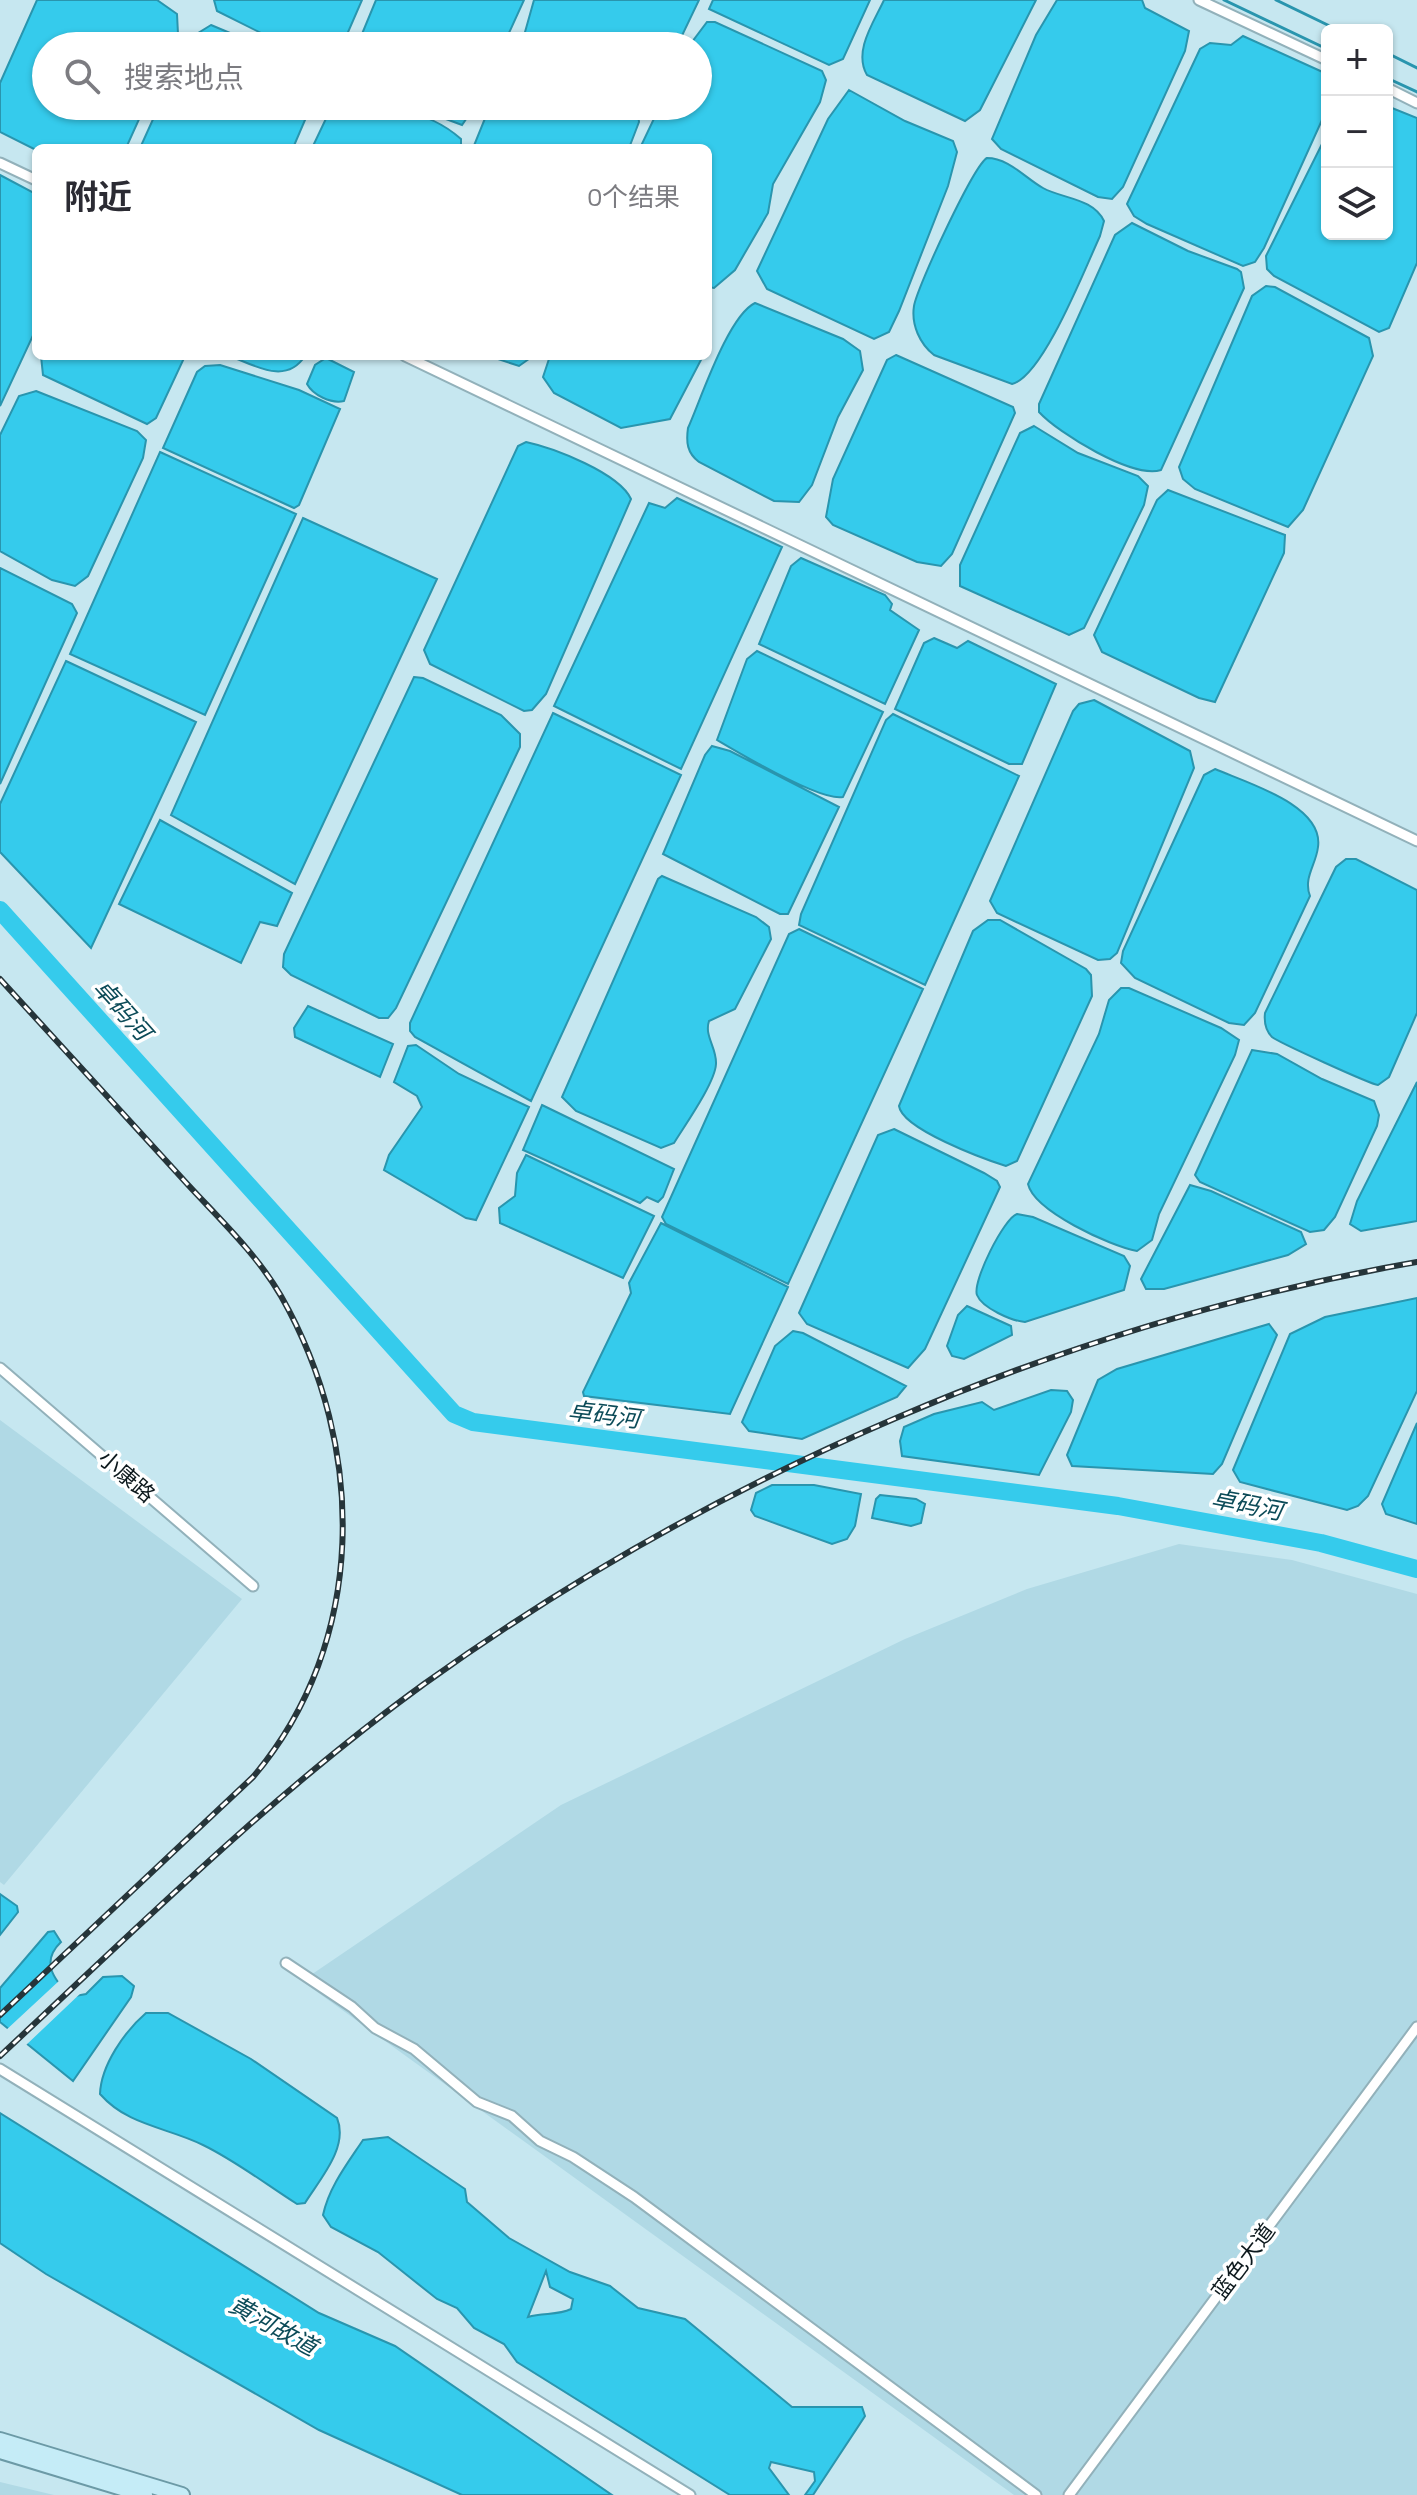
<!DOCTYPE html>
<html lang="zh">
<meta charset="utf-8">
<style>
:root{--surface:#fff;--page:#f2f2f3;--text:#2b2b33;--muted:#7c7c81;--line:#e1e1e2}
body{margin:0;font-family:"Titillium Web","Noto Sans SC",sans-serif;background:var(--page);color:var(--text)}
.controls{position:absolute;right:24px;top:24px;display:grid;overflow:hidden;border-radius:12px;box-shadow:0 2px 6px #0004}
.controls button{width:72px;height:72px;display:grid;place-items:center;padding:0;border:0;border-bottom:2px solid var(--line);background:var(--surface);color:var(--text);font:40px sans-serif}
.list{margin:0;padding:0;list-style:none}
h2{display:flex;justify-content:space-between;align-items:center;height:104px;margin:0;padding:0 32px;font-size:34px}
h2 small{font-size:26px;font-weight:400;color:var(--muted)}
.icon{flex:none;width:44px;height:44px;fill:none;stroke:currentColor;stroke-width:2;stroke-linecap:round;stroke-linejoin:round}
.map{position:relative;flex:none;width:1417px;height:2495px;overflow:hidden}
.search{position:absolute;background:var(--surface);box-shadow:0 2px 6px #0004;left:32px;top:32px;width:680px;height:88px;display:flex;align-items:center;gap:20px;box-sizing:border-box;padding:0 28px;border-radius:44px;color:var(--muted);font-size:30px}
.panel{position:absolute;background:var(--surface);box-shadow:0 2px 6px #0004;left:32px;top:144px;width:680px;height:216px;border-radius:12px}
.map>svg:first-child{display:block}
.built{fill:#b0d9e5}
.water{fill:#35cbec;stroke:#2995ae;stroke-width:2;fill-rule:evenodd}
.pier{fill:#c6e7f0}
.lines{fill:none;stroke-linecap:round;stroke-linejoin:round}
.stream{stroke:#2995ae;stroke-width:3}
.river{stroke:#35cbec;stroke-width:18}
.minor-casing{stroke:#92b1ba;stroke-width:13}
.primary-casing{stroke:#6c9aa6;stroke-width:18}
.minor{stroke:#fff;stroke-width:9}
.primary{stroke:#c5ecf7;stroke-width:14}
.rail-casing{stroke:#26353a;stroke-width:6}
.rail{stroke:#fff;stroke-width:3;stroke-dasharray:9;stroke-linecap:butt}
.labels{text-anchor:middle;stroke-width:7;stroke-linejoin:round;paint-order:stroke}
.street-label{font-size:22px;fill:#0c181c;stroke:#fff}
.water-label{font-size:24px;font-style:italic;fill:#0c4b58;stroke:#fff}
</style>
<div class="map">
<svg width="1417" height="2495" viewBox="0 0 1417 2495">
<rect width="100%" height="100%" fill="#c6e7f0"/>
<path class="built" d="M0,1420L242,1599L4,1885L0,1882Z
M1179,1544L1292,1560L1417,1594V2495H1014L302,1981L561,1805L905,1639L1027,1589Z
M0,2482L54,2495H0Z"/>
<path class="water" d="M37,0H157L177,14L178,34L172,46H46V106H145L126,148L36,150L0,132V83Z
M214,0H362L342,46H287L217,11Z
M376,0H524L503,46H357Z
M534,0H699L677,46H533L525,32Z
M713,0H870L843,59L829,65L709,9Z
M884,0H1036L980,110L965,121L867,75C853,51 874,22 884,0Z
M1057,0H1142L1145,8L1189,31L1185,51L1123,187L1112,199L1098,197L1001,149L992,139L1036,35Z
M707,22H715L822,71L826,80L820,102L773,184L768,213L735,270L714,288L708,287V148H640L660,106H698V46H689Z
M211,25L261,46H188L195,35Z
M1243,36L1327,74V109L1264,248L1255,262L1243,266L1147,224L1134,216L1127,204L1200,49L1210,43L1231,45Z
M849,90L905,121L953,141L957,152L948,186L899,311L889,332L874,339L767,289L757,271L828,119Z
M159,106H311L293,148H140Z
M332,106C378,106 424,106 461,139V148H312Z
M411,106H475L462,125Z
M490,106H637L639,122L629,148H473Z
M1387,106L1417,118V263L1389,328L1379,332L1274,276L1267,269L1266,256L1327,134V234H1387Z
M987,158C1009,158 1025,178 1043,188C1063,199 1093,198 1104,221L1100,236C1086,266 1043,377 1012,384L934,355C920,344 911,325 914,306C917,287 974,165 987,158Z
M0,175L36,194V329L0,406Z
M1132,223L1188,251L1237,269L1241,272L1244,288L1161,470C1133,479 1058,433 1039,412V404L1115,235Z
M1266,286L1275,287L1369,338L1373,356L1303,510L1288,527L1195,489L1183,479L1179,467L1252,296Z
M755,303L843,339L860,351L863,370L838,417L812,485L799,502L774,501L699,462C687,453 686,442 688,428C701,399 728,316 755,303Z
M896,355L1013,407L1015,413L952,554L941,566L917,562L833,525L826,517L833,479L887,360Z
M41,356H185L156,418L147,424L43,375Z
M230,356H305C286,385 256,366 230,356Z
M489,356H533L519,366Z
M550,356H703L670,419L621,428L554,393L543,377Z
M326,358L354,372L344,401C331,404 313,395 307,384L315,365Z
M220,365L299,390L340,409L299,505L294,508L163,448L197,372L205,366Z
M36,391L137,431L146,440L143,458L88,576L75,586L52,580L0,551V435L19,396Z
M1034,426L1078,453L1138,476L1148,486L1144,505L1084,628L1069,635L960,586V565L1020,433Z
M526,442C554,448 619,473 631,499L546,694L532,710L524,711L430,664L424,650L518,446Z
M160,452L296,514L205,715L70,654Z
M1168,490L1285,535L1284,553L1215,702L1199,698L1102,652L1094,635L1157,500Z
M677,498L782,547L681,769L554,706L649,503L665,508Z
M303,518L437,579L295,884L171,815Z
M801,558L885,595L892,604L890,610L919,630L885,704L759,644L791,566Z
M0,568L72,604L77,613L0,784Z
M934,638L957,648L968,641L1056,684L1022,764H1009L895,709L924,643Z
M757,651L883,712L843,797C821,802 739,753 717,740L747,659Z
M66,661L196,722L91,948L0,852V804Z
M414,677L423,678L501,715L520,734V747L396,1008L388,1018H379L291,975L283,967L284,954Z
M1094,700L1190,751L1194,768L1117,953L1110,959L1098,960L997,913L990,901L1073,711L1079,704Z
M553,713L681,775L531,1101L415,1037L410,1031V1023Z
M893,714L1019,776L925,985L799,925L801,914L886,720Z
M712,746L730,751L839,807L788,914H780L663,854L705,755Z
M1215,769C1247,783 1324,805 1318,847C1316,865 1303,878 1310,896L1255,1013L1244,1025L1229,1023L1135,978L1121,963L1123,951L1204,775Z
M160,820L292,893L277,926L260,922L241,963L119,904Z
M1346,859H1356L1417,890V1013L1389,1077L1378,1085C1370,1084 1278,1042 1272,1037C1265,1030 1264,1022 1265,1013L1336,867Z
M662,876L756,917L769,927L771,939L735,1009L709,1021C704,1036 717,1048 716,1064C715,1083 685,1125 674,1143L661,1148L576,1111L562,1097L658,879Z
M988,920H1000L1086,969L1091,975L1092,996L1017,1161L1006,1166C984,1159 902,1129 899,1106L973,931Z
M799,929L923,989L788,1284L666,1224L662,1217L789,934Z
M1121,988H1129L1221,1028L1239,1040L1235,1055L1159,1214L1152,1240L1137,1251C1110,1246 1034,1211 1028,1184L1099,1034L1109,1000Z
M308,1006L393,1044L380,1077L295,1037L294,1028Z
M416,1045L459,1074L529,1107L476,1220L466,1218L384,1170L389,1155L422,1107L417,1096L394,1082L408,1046Z
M1252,1050L1277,1054L1322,1079L1374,1101L1379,1115L1377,1126L1335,1217L1324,1230L1310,1232L1200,1182L1195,1175Z
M1417,1082V1221L1361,1231L1350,1224L1357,1201Z
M542,1105L674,1169L663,1197L658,1202L647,1197L640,1203L523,1150Z
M894,1129L984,1173L997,1181L1000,1187L925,1349L908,1368L807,1324L799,1313L878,1135Z
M526,1155L654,1216L623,1278L500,1223L499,1208L515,1196L517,1173Z
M1190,1185L1211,1191L1301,1232L1306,1244L1288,1255L1164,1289H1146L1141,1279Z
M1017,1214L1033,1217L1124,1256L1130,1266L1124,1290L1025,1322C1012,1321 982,1308 977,1295C972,1282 1004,1218 1017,1214Z
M661,1223L788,1287L730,1414L584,1396L583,1392L631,1293L629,1283Z
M1417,1298V1391L1368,1496L1358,1506L1347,1510L1240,1482L1233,1470L1290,1334L1325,1317Z
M967,1306L1011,1326L1012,1335L964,1359L952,1356L947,1346L958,1315Z
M1269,1324L1277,1335L1222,1464L1213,1474L1072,1466L1067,1455L1098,1380L1117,1369Z
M793,1331L803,1333L906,1386L897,1397L802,1439L749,1431L742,1422L775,1346Z
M1051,1390L1067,1391L1073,1400L1071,1412L1039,1475L902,1456L900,1441L904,1427L934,1414L982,1402L994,1410Z
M1417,1423V1524L1386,1514L1382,1504Z
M772,1485H814L861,1494L855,1526L847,1539L832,1544L755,1516L751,1510L756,1493Z
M880,1495L916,1499L925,1504L921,1523L911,1526L872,1518L876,1499Z
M0,1894L17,1906L18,1912L0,1935Z
M54,1931L61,1942C40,1962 54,1979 70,1997L86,1994L103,1977L122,1976L134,1986L131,1997L73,2081L0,2022V1988L48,1932Z
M146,2013H168L251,2059L337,2118C349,2147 320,2179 305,2203L297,2204C267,2185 236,2161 203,2145C167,2127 128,2126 100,2094C101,2065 125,2031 146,2013Z
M0,2113L319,2313L395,2346L612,2495H462L319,2430L46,2274L0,2243Z
M388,2137L465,2189L467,2202L509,2238L570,2272L610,2286L638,2308L685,2319L792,2407H862L865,2416L813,2495H805L815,2481L814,2472L771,2462L769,2468L789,2495H730L517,2362L504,2344L474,2328L457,2308L437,2299L378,2252L331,2227L323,2215C329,2187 347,2164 363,2140ZM546,2271L550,2287L573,2299L571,2309C557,2316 543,2312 528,2317Z"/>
<path class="pier" d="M60,1980L71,1993L83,1991L24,2047L5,2031Z"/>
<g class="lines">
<path class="stream" d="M1224,0L1327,49
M1276,0L1338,30
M1387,53L1417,68
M1387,78L1417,92"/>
<path class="river" d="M0,910L454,1414L473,1422L1118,1506L1321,1543L1417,1569"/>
<defs>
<path id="minor" d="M1199,0L1327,60
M1387,88L1417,103
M0,163L36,180
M405,356L1417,841
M0,1368L253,1586
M286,1963L352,2007L375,2028L414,2049L477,2102L512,2116L540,2141L573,2157L634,2197L1036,2495
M0,2069L690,2495
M1069,2495L1417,2027"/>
<path id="primary" d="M0,2440L182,2495
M0,2451L145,2495"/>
</defs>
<use href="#minor" class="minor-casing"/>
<use href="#primary" class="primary-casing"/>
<use href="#minor" class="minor"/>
<use href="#primary" class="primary"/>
<defs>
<path id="rail" d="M0,979C60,1045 120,1110 180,1176C214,1214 255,1251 281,1296C367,1447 368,1642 253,1777L0,2015
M0,2056C137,1928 272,1794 424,1684C717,1474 1062,1324 1417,1262"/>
</defs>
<use href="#rail" class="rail-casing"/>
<use href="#rail" class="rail"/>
</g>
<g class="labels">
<g class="street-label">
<text transform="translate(127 1476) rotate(41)" y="8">小康路</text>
<text transform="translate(1243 2261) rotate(-53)" y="8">蓝色大道</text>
</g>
<g class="water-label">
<text transform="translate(122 1010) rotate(48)" y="8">卓码河</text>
<text transform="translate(604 1415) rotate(7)" y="8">卓码河</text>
<text transform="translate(1247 1505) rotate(11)" y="8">卓码河</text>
<text transform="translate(273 2326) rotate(29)" y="8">黄河故道</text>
</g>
</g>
</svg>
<div class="controls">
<button>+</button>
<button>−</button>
<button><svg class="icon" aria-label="layers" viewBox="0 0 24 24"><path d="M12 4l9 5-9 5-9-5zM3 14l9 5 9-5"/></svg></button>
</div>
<div class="search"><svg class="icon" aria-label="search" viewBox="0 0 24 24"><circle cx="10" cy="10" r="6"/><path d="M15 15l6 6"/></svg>搜索地点</div>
<section class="panel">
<h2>附近<small>0个结果</small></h2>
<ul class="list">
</ul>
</section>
</div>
